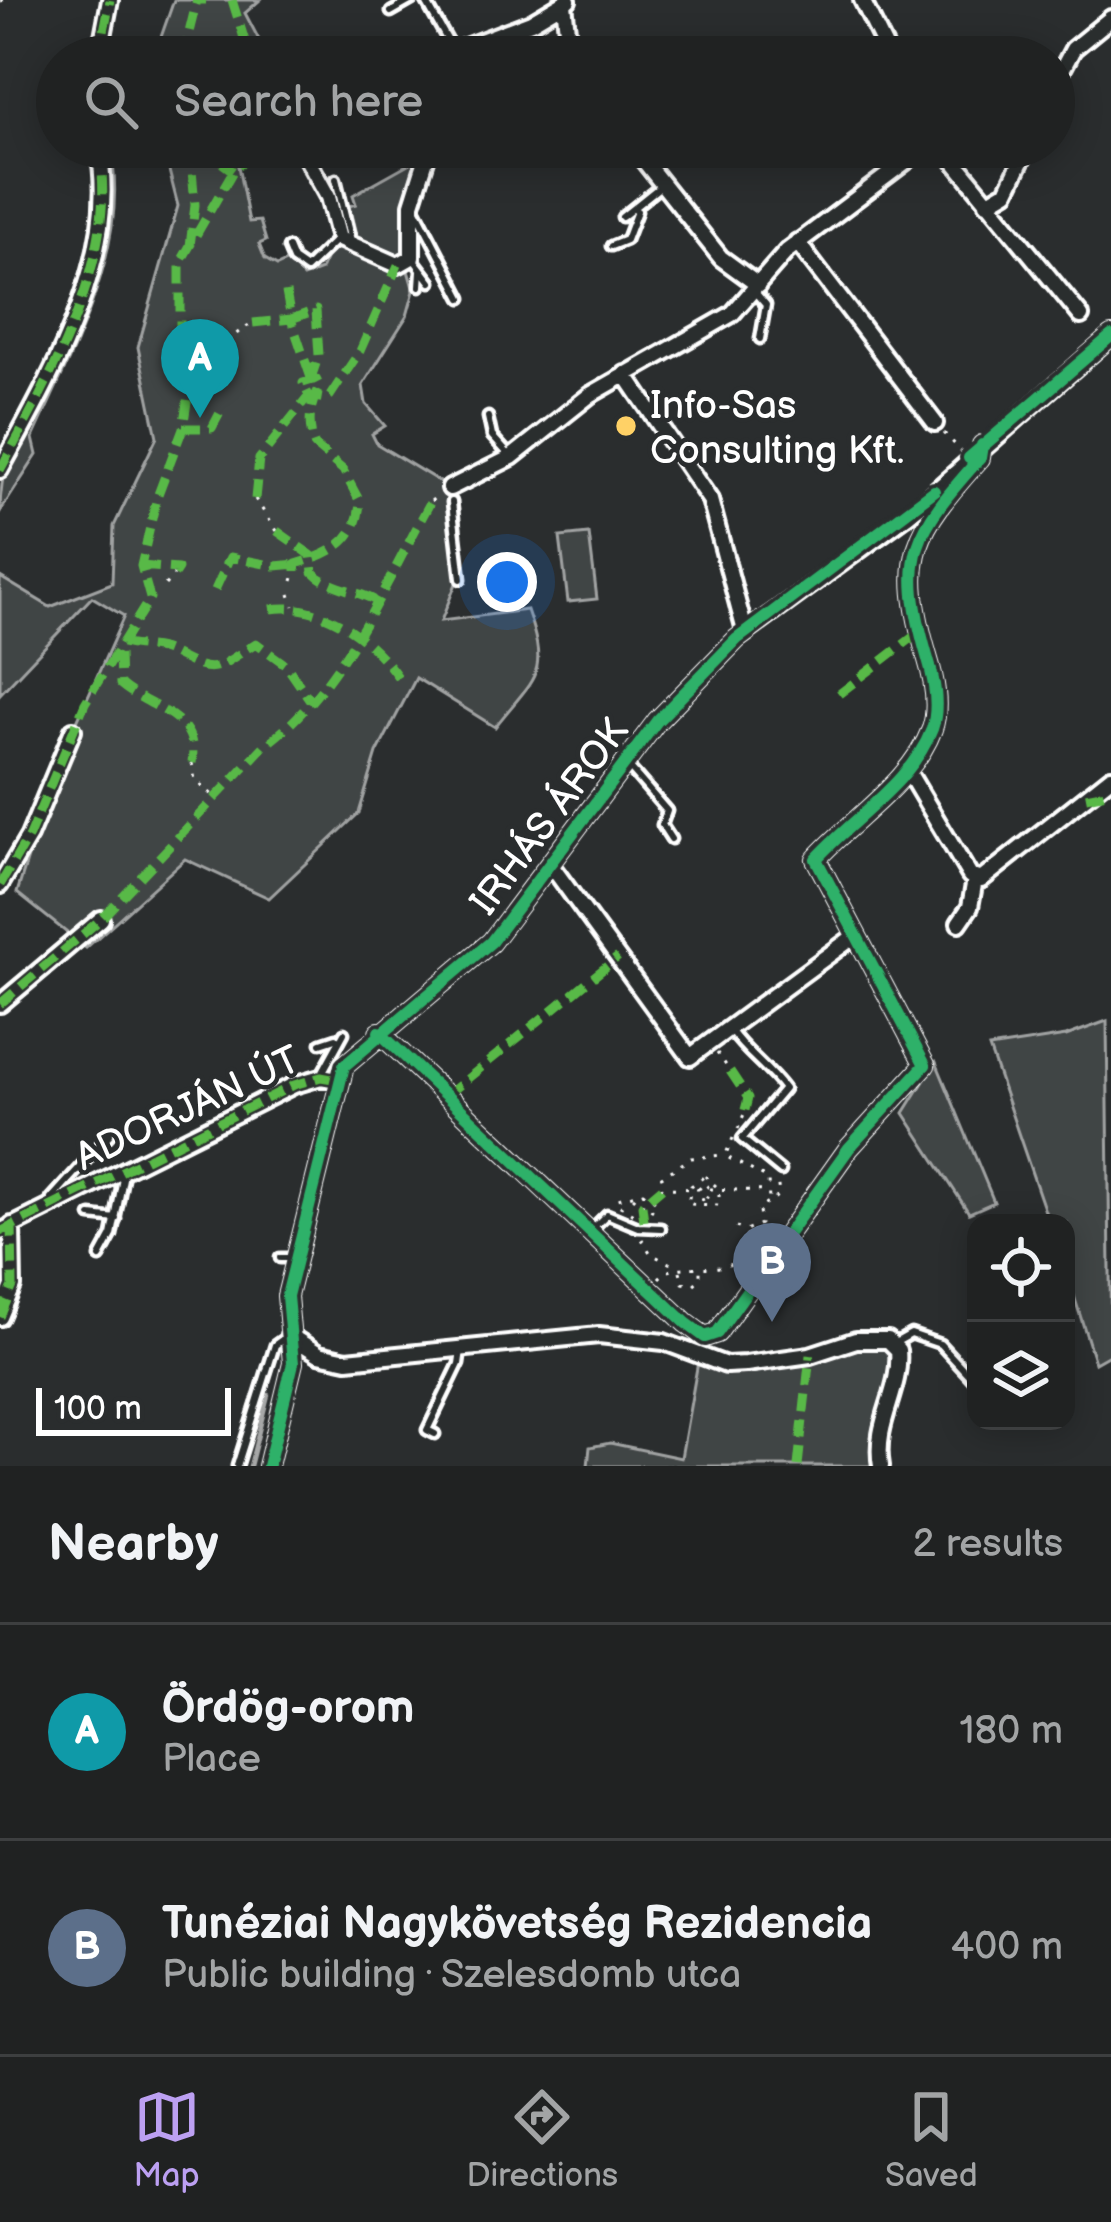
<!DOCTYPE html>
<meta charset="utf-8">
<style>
:root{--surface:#202222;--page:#282a2a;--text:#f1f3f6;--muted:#a2a4a5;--line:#3d3f40;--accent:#bca0f2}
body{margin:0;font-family:"Balsamiq Sans",sans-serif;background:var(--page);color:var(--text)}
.controls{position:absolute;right:36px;bottom:36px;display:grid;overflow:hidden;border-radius:24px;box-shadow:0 6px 30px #0003}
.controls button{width:108px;height:108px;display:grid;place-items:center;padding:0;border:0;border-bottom:3px solid var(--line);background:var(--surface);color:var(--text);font:60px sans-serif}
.scale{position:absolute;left:36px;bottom:30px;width:195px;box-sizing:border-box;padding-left:12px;border:6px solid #fff;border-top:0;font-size:33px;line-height:42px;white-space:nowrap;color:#fff;-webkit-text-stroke:9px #2a2d2e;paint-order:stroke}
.you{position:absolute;left:507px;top:582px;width:42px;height:42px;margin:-30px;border:9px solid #fff;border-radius:50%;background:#1a73e8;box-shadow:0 0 0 18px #1a73e833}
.badge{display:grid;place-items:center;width:78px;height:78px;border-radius:50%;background:var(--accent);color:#fff;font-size:39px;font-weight:700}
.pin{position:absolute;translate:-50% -99px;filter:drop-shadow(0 3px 6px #0008)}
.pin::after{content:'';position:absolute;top:63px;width:42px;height:36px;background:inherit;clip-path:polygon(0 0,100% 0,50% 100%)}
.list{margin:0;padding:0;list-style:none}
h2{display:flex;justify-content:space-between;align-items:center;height:156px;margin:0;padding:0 48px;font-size:51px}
h2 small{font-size:39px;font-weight:400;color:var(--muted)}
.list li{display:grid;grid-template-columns:78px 1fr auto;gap:36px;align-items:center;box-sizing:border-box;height:216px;padding:0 48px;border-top:3px solid var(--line)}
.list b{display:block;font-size:45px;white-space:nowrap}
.list p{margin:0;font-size:39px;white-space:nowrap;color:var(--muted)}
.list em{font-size:39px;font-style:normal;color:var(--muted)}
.icon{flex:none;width:66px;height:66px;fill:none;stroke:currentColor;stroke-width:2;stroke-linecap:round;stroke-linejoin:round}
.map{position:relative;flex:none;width:1111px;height:1466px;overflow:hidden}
.search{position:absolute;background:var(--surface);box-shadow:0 6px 30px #0003;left:36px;right:36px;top:36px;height:132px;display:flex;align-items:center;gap:30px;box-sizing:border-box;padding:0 42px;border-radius:66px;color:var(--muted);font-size:45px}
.sheet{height:588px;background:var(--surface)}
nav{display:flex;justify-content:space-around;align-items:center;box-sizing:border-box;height:168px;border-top:3px solid var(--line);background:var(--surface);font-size:33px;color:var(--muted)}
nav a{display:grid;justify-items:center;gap:6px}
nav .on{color:var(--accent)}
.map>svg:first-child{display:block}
.green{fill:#414445;stroke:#a0a2a2;stroke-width:3}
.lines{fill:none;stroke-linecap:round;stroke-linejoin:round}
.stream{stroke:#a6a7a7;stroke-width:4.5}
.service-casing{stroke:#fff;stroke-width:15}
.minor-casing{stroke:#fff;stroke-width:22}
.path{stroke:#fff;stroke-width:3;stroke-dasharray:3 9;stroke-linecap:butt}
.service{stroke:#2a2d2e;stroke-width:6}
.minor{stroke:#2a2d2e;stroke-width:14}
.quiet{stroke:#58b947;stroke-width:9;stroke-dasharray:18 9;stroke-linecap:butt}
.cycleway-casing{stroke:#2a2d2e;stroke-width:20}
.cycleway{stroke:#2db169;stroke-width:12}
.poi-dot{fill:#ffd166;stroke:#2a2d2e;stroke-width:4.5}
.labels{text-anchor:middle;stroke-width:9;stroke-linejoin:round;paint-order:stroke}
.poi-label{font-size:39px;fill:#fff;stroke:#2a2d2e;text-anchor:start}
.street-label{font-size:39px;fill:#fff;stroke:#2a2d2e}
</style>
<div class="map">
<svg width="1111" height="1466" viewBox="0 0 1111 1466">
<rect width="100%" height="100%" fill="#2a2d2e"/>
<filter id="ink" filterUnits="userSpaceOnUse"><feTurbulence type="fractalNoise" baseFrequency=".00833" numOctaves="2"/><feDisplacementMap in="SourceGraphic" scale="24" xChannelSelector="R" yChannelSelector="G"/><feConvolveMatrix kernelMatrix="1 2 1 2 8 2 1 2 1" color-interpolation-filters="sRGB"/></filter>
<g filter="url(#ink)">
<path class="green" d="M174,0H260L245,13L268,57H154Z
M98,147H110C132,243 72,351 33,438L37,455L0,512C0,440 33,427 56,367C86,291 96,227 98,147Z
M163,147H290V152L238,166L249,222L260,221L266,241L259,244L265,259L277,266L288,261L303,277L321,270L328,252L358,242L349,206L356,204L353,195L419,158L428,166L416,187L407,267L414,291L407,316L363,385L366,404L385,426L372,434L377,444L450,488L457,581L441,621L527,610C550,676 535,676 495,727L416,678L377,753L359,813L269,898L185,859L86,948L17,893L55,770L124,616L92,597L0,694V577L50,607L112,583L114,526L157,437L138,347L178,206Z
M589,534L597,599L568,602L560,537Z
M1107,1021L1111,1354L1095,1363L1066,1270V1223H1049L989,1048L1066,1036Z
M936,1062L994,1202L969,1213L904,1113Z
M856,1340L895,1343L881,1466H588L590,1447L610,1443L681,1458L699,1356L726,1365Z"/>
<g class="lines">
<path class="stream" d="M250,1466L268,1395"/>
<defs>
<path id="service" d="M425,0L453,50
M391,12L412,0
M336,179L351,241
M414,206L462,298
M622,217L662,185
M611,246L626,240L637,211
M288,248L293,260L306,269L336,240
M412,257L431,282
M420,286L421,271
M754,291L766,305L760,339
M488,417L492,436L509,455
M452,502L461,579
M628,766L667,811L662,825L671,839
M731,1031C746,1053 768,1067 784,1089L742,1139L781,1171
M321,1043L336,1038
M321,1075L344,1033
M51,1199L110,1134
M91,1216L116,1219
M592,1229L607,1214L638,1227L661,1228
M100,1257L112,1235L124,1173
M280,1258H295
M895,1343L911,1334L940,1344L976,1383
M435,1434L427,1430L459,1364L461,1350
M237,1466L275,1345L289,1335"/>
<path id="minor" d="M862,0L890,57
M564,4L570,57
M99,57L110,0
M439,57L531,22L568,0
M1054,85L1073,49L1111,18
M633,147L721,258L758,285
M943,147L1081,316
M307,159L328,197L339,239L398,265L412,257V204L430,147
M987,203L1007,191L1028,147
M797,242L935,423
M625,374L710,500L745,631
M0,470C49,380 122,253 98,147
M450,488L512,457L590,395L732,314L787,251L925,147
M907,770L970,876L981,880L1111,777
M550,864L690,1057L856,935
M0,885L29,836L73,730
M959,923L970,907L975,879
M0,1004L101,919
M379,1032L686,1323L705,1337L717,1333L849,1148L925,1065L816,859C853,818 912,782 932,729C940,706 934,679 927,656C898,555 914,532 980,458L982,445
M0,1232L294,1085L321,1077L338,1080
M0,1317L13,1286L12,1225
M289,1335L319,1354L347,1360L599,1335L664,1342L726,1365L746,1364L810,1355L856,1340H888L898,1350C902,1391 873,1423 881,1466
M268,1466L293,1363L287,1296L344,1066L491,942L657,721L737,639L909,514L1111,336"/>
</defs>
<use href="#service" class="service-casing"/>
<use href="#minor" class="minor-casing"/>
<path class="path" d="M0,1L7,0
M207,383L214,379C216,352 229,336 253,323
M944,433L962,452
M255,499L277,531
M431,501L436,497
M293,581L296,571
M165,585L174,575
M290,594L294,606
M192,763L195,780L215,797
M717,1053L730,1071
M738,1129L744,1114
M733,1138L725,1156L768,1179L769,1203
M705,1176L719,1189V1205L688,1204L691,1186Z
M699,1189L662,1188L660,1178L691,1158L723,1155
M710,1189L768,1191
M643,1192L656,1202L649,1215H635L617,1204L618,1199Z
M633,1197L642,1205L646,1194
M703,1201L699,1189L704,1183L710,1189L706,1200
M736,1227L746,1231L760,1224L759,1209L779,1195L777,1178
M642,1239L651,1254L675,1266
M680,1271L683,1283L693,1285L700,1279V1269
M659,1278C683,1251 749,1293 747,1230"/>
<use href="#service" class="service"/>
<use href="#minor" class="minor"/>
<path class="quiet" d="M232,0L250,57
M99,57L110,0
M183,57L197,0H206
M200,147L233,171
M301,147L307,159
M190,246L195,205L190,147
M286,292L291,319L316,310L319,355L311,378
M253,323L291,319L311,378
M183,428H212L222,409
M0,470C49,380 122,253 98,147
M255,499L259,459L309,396
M277,531L311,555L313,572C327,587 356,590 376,601
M141,566L178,569L174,575
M296,571V564C330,554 358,542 360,502L343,470L315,446C307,426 309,405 320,387L316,379L303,383L309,396L326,399L330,396L360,351L398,265
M215,590L230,557L275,566L296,564
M271,609C321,601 371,638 398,677
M122,643C136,647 158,646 169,652C218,677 211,671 256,643L286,665L310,700
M119,654L120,684C150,710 200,713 192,763
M839,694L921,631
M1086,797L1111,792
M0,885L29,836L85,703L150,598L141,566L157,497L183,428L190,383L180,346V263L233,171L258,147
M0,1004L101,919L264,746C342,689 385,584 431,501
M730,1071L748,1098L744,1114
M446,1096L618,957
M644,1221L642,1205L662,1188
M0,1232L294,1085L321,1077L338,1080
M0,1317L13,1286L12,1225
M798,1466L810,1355"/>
<defs>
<path id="cycleway" d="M969,458L1111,336
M379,1032L686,1323L705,1337L717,1333L849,1148L925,1065L816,859C853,818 912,782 932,729C940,706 934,679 927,656C898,555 914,532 980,458L982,445
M268,1466L293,1363L287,1296L344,1066L491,942L657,721L737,639L934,491"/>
</defs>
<use href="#cycleway" class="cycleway-casing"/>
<use href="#cycleway" class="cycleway"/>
</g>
</g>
<circle class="poi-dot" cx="626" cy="426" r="12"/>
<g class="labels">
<g class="poi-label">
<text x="650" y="418">Info-Sas<tspan x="650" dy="45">Consulting Kft.</tspan></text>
</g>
<g class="street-label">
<text transform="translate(548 816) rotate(-53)" y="14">IRHÁS ÁROK</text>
<text transform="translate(187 1107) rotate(-25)" y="14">ADORJÁN ÚT</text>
</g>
</g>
</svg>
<div class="controls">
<button><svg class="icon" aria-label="locate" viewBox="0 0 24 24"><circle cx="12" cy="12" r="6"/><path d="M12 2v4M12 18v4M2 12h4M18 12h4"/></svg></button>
<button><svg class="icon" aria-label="layers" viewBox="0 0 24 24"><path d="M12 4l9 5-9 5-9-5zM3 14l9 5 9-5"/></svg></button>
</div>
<div class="scale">100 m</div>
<div class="you"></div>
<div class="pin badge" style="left:200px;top:418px;background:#0f9aa8">A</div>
<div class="pin badge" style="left:772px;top:1322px;background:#5c6f8a">B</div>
<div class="search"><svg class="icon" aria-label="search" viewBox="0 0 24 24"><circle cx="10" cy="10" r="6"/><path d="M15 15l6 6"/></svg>Search here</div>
</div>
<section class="sheet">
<h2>Nearby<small>2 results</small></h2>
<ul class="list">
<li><span class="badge" style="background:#0f9aa8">A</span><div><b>Ördög-orom</b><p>Place</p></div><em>180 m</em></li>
<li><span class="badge" style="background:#5c6f8a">B</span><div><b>Tunéziai Nagykövetség Rezidencia</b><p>Public building · Szelesdomb utca</p></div><em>400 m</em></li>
</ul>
</section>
<nav>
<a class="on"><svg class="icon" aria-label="map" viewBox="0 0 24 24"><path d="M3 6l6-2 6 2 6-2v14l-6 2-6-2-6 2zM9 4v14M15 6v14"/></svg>Map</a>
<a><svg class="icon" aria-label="directions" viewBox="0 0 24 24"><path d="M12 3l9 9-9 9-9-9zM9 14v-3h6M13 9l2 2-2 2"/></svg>Directions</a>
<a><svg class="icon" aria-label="saved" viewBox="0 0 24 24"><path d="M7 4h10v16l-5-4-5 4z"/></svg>Saved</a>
</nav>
